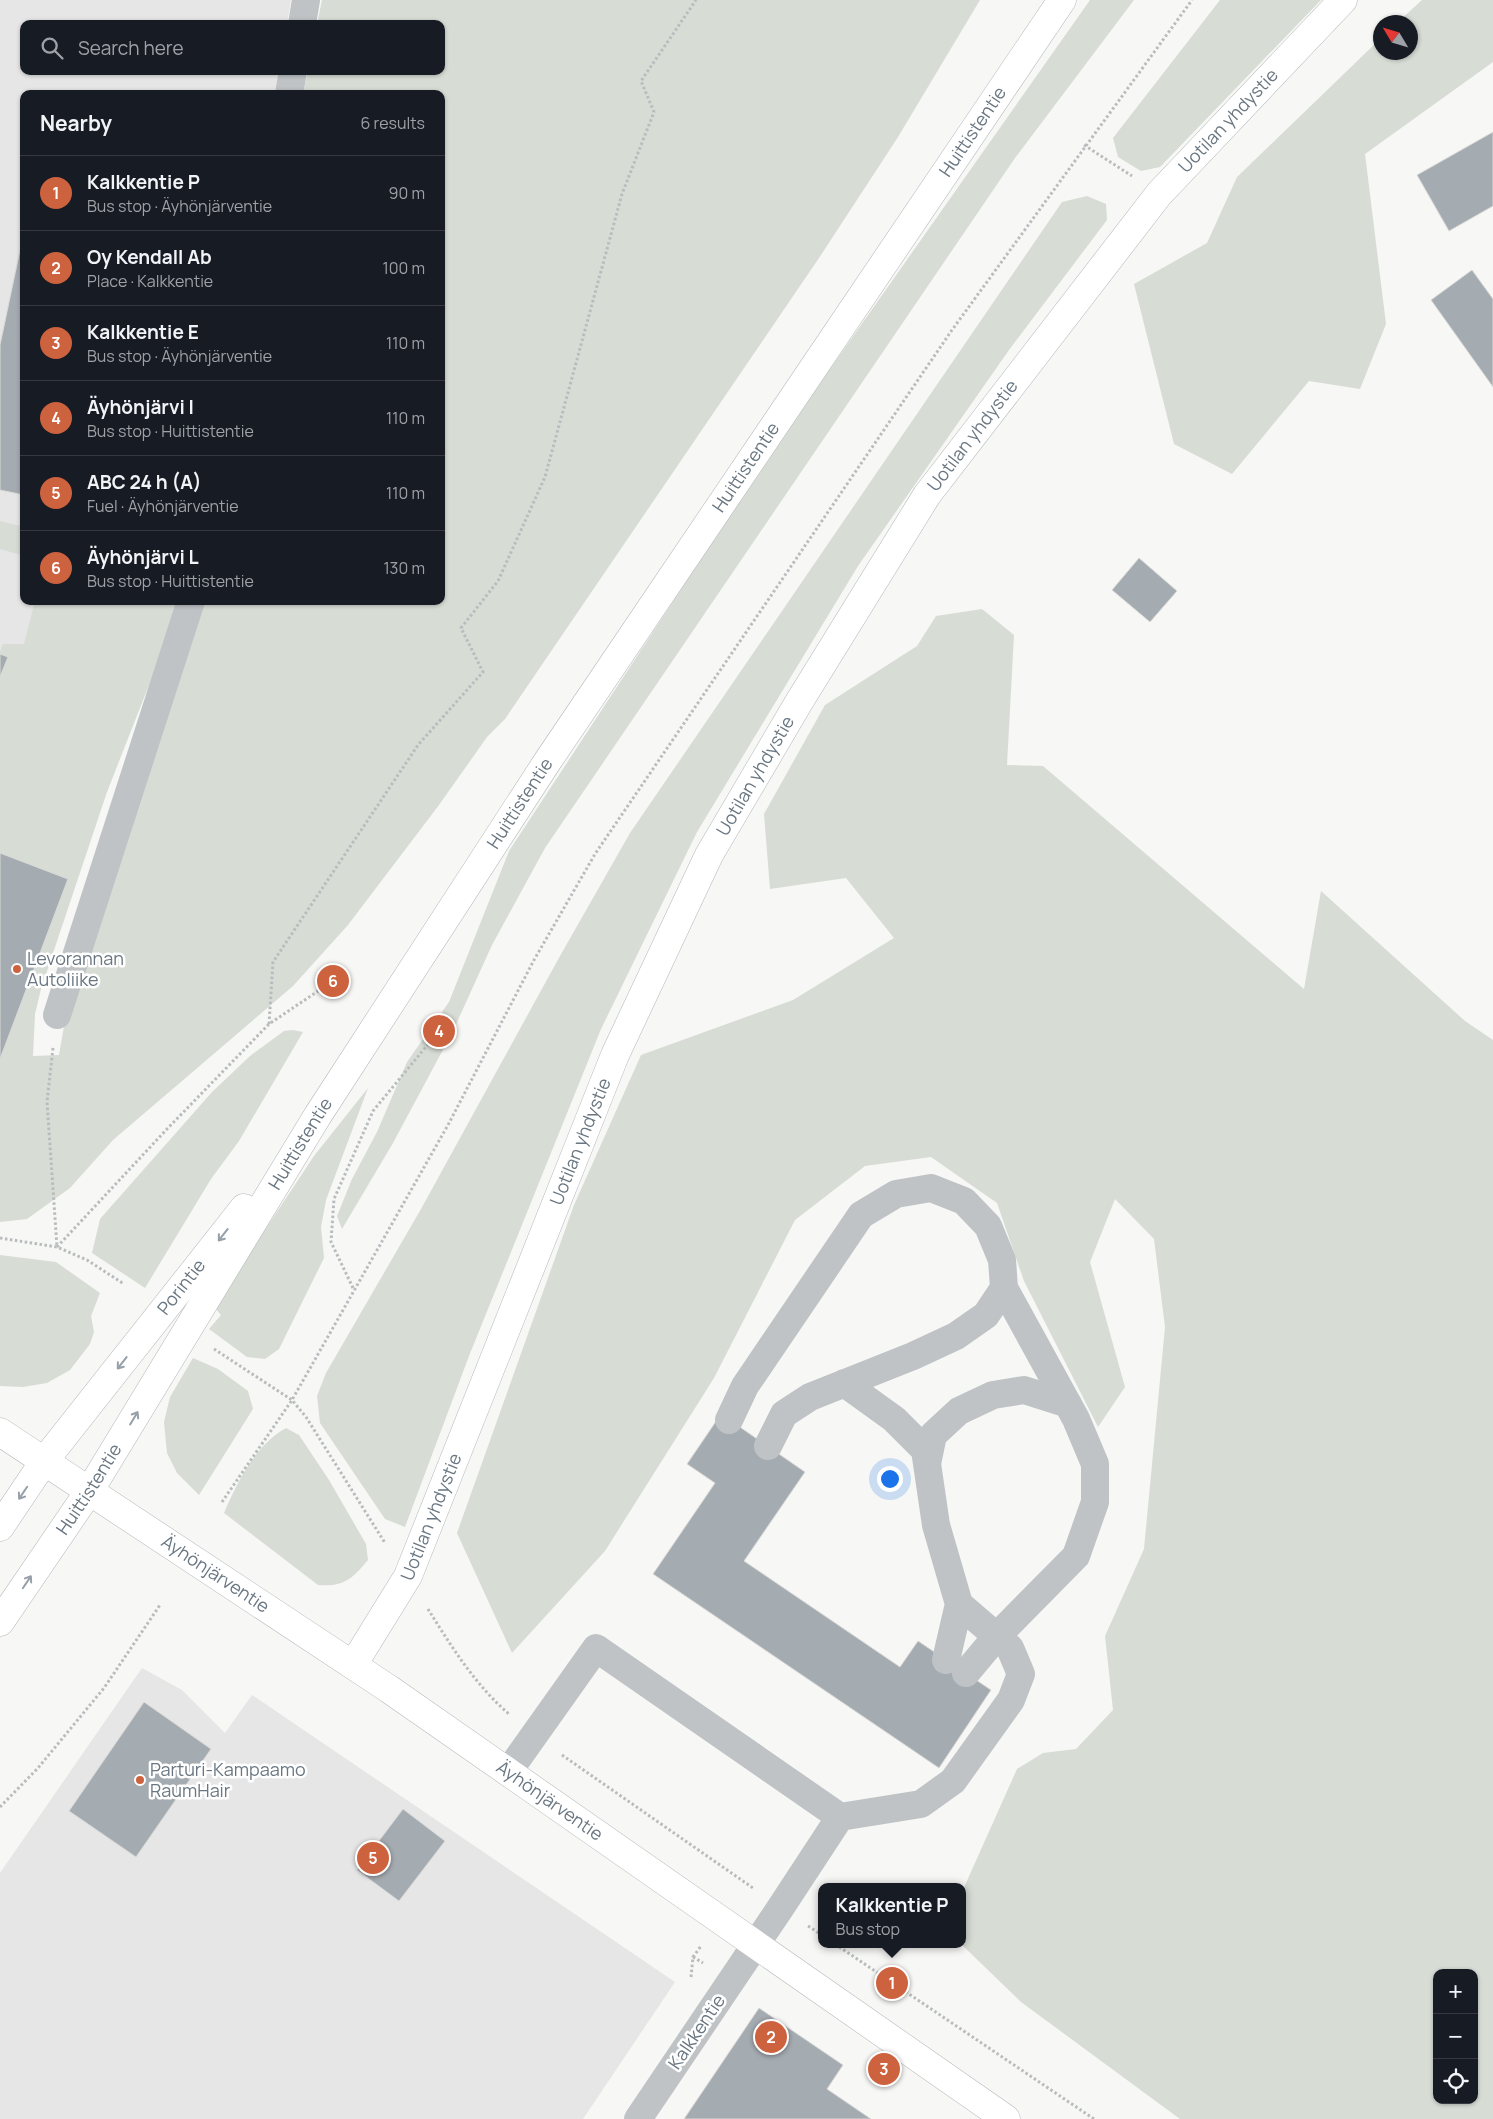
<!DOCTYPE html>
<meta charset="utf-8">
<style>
:root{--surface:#171b24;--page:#242831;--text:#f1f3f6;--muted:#9ea1a6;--line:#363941;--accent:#cd623f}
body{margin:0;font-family:Manrope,sans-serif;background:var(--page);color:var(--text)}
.controls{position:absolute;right:15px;bottom:15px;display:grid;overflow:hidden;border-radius:10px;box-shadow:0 1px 4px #0004}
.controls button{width:45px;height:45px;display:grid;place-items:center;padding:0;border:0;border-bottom:1px solid var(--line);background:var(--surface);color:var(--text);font:25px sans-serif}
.compass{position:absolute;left:1373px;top:15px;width:45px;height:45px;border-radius:50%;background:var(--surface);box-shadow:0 1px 4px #0004;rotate:308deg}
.you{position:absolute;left:889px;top:1478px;width:18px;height:18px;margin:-12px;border:4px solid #fff;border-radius:50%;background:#1a73e8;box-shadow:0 0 0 8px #1a73e833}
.badge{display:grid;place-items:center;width:32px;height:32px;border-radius:50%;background:var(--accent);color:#fff;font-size:16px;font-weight:700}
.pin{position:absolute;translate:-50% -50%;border:2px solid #fff;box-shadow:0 1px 5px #0006}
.popup{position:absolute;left:818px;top:1883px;width:148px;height:65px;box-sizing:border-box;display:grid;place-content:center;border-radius:10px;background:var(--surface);filter:drop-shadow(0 1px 4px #0005);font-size:16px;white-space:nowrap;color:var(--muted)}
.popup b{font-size:19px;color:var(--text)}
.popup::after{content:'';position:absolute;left:50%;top:100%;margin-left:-10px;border:10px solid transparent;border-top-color:var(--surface)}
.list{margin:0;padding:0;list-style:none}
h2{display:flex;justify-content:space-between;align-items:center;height:65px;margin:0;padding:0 20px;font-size:21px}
h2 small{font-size:16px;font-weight:400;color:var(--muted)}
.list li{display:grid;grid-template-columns:32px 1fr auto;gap:15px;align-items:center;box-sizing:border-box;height:75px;padding:0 20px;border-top:1px solid var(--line)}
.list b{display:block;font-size:19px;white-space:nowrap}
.list p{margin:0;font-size:16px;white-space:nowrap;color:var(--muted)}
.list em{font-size:16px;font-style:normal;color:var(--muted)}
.icon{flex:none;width:28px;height:28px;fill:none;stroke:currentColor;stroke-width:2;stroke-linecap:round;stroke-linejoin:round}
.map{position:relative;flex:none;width:1493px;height:2119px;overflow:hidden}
.search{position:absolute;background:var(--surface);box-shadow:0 1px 4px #0004;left:20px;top:20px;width:425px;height:55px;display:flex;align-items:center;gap:12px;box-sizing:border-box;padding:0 18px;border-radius:10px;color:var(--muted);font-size:19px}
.panel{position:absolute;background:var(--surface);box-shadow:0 1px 4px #0004;left:20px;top:90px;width:425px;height:515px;border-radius:10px}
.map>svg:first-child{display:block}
.built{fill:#e5e6e5}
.green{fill:#d7dcd5;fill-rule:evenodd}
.building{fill:#a5acb1;stroke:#d9d9d7}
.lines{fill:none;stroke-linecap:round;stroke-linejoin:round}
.major-casing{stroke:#b3b7ba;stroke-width:29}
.highway-casing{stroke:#b3b6b9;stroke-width:29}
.path{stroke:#b9bcbe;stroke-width:3;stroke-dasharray:2.5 2.5;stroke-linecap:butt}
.minor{stroke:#bfc3c6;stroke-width:28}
.major{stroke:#fff;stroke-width:28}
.highway{stroke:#fff;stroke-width:28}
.oneway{stroke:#97a0a8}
.poi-dot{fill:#cd623f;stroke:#fff;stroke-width:2}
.labels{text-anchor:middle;stroke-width:5;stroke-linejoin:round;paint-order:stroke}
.street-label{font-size:18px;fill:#6a7782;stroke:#fff}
.poi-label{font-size:18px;fill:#6a7782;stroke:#fff;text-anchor:start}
</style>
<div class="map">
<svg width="1493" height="2119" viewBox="0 0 1493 2119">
<rect width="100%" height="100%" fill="#f7f7f5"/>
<path class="built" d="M0,0H291L287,24H24V71H279L275,94H24V601H48L0,731Z
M142,1668L182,1690L225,1733L252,1695L675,1982L583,2119H0V1873Z"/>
<path class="green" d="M322,0H980L898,137L821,255L505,719L487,737L439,805L348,925L293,986L113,1140L70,1188L27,1219L0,1222V1059L68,879L0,853V652L3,644H24L35,601H182L107,792L41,989L35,1014L33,1056L59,1055L68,1003L203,601H441V94H303L308,71H441V24H317Z
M1090,0H1134L1015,158L545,848L492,945L453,1031L393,1143L342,1229L337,1216L352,1179L377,1132L407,1062L449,1002L509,851L768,457Z
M1220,0H1321L1160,167L1141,171L1118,157L1113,138Z
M1422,0H1493V62L1365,154L1386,324L1360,389L1309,381L1232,474L1174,444L1134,284L1207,243L1237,177L1380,39V52H1410V22H1398Z
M1087,196L1106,204L1107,220L1009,350L858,566L697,832L601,1029L469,1356L405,1527L385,1519L320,1423L317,1396L326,1373L421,1209L560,956L630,833L1062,202Z
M0,521L24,527V556L0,549Z
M982,609L1014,635L1007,765L1043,766L1304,989L1321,891L1465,1021L1493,1040V2119H1180L1021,2002L961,1944L962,1892L1017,1769L1043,1753L1076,1749L1113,1710L1105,1636L1144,1549L1165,1327L1154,1239L1115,1199L1090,1262L1125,1387L1098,1427L1024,1281L997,1203L931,1157L865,1166L795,1220L714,1378L605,1551L512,1653L457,1533L574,1205L641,1055L793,1000L894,938L846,878L770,889L764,814L825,705L917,646L936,616ZM1437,1973H1474V2100H1437Z
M293,1030L303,1032L239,1141L211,1179L145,1288L92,1253L100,1219L212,1092L250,1056L284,1031Z
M368,1088L326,1200L321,1227L324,1258L279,1349L265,1359L247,1357L209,1329L221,1315L214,1307L314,1156Z
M0,1255L56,1262L100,1293L91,1316L94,1332L90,1344L70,1370L47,1383L23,1387L0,1386Z
M193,1358L218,1369L248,1391L253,1409L199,1495L177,1473L167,1453L164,1422L170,1397Z
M286,1428L299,1435L329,1480L366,1544L368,1560C352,1579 344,1587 318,1585L224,1513C237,1483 256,1444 286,1428Z"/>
<path class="building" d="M1493,132V206L1449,231L1417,175Z
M24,231V495L0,490V345Z
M1472,270L1493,299V387L1431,300Z
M1139,558L1177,591L1150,622L1112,590Z
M0,654L8,657L0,677Z
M0,853L68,879L0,1059Z
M721,1414L805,1472L744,1561L900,1667L918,1641L991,1690L939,1768L653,1574L715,1483L687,1464Z
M144,1702L211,1749L136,1857L69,1811Z
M403,1809L445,1841L399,1901L357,1870Z
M759,2008L843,2065L827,2089L871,2119H684Z"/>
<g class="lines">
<defs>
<g id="major">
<path id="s1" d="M0,1432L389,1689L1006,2119"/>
<path id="s2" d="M353,1665L408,1576L615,1055L709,855L799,702L927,495L1159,194L1343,0"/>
</g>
<g id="highway">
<path id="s3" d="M0,1527L45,1460L244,1208"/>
<path id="s4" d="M0,1622L90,1490L318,1115L547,762L1062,0"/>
</g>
</defs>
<use href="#major" class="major-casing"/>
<use href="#highway" class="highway-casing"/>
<path class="path" d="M1084,145L1132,176
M269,1024L273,962L418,745L483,672L461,628L498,581L545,477L622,194L654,112L641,81L696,0
M53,1048L47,1102L57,1247
M0,1238L57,1247L87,1260L124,1284
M57,1247L167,1129L269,1024L333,981
M353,1288L331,1242L334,1199L373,1111L439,1031
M214,1349L292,1400L306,1417L385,1543
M222,1502L292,1400L448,1125L534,960L595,854L952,330L1192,0
M428,1609C451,1646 476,1686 509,1714
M562,1755L753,1888
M0,1807L38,1768L104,1688L160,1605
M808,1926L822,1935
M835,1944L1094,2119
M693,1957L703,1963
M691,1977L693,1957L701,1946"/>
<path class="minor" d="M302,24L306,0
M289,94L293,71
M57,1015L191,601
M844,1383L894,1419L925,1450L936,1525L959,1604L946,1660
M729,1420L745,1386L861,1215L896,1194L931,1188L964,1201L988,1226L1002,1260L1004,1288L986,1315L956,1336L913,1356L810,1397L784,1414L768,1446
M927,1464L933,1435L959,1411L993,1395L1024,1390L1068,1404
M966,1673L997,1636L1076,1556L1095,1502V1464L1076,1419L1004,1288
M508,1772L596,1648L840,1817L781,1907L638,2119
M840,1817L921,1804L953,1781L1011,1700L1021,1674L1010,1648L959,1604"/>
<use href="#major" class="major"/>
<use href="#highway" class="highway"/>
</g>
<defs><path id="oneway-shaft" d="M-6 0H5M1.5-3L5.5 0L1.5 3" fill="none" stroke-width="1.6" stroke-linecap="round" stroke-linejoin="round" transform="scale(1.25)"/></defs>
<g class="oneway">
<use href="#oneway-shaft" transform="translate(223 1235) rotate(128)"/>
<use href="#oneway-shaft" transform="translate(122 1363) rotate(128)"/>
<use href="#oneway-shaft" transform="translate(134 1418) rotate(-59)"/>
<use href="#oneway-shaft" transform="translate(23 1493) rotate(124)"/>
<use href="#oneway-shaft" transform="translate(27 1582) rotate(-56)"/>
</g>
<g class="poi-dot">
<circle cx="17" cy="969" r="5"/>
<circle cx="140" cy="1780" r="5"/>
</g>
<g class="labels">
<g class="street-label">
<text dy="6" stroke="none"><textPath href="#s2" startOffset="1788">Uotilan yhdystie</textPath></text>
<text dy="6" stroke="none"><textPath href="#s4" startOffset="1780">Huittistentie</textPath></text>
<text dy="6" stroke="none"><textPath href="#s2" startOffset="1382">Uotilan yhdystie</textPath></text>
<text dy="6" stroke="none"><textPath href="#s4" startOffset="1375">Huittistentie</textPath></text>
<text dy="6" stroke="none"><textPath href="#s2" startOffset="978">Uotilan yhdystie</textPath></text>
<text dy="6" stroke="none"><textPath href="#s4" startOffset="970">Huittistentie</textPath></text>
<text dy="6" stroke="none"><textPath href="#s2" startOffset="572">Uotilan yhdystie</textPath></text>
<text dy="6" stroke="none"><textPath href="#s4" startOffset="565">Huittistentie</textPath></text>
<text dy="6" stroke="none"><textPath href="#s3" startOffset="301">Porintie</textPath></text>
<text dy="6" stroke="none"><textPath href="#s4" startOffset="160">Huittistentie</textPath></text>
<text dy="6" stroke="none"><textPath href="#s2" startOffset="168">Uotilan yhdystie</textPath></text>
<text dy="6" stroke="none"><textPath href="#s1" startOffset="258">Äyhönjärventie</textPath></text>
<text dy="6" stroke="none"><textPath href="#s1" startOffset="662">Äyhönjärventie</textPath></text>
<text transform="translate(697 2032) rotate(-56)" y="6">Kalkkentie</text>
</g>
<g class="poi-label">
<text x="27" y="965">Levorannan<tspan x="27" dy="21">Autoliike</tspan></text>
<text x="150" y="1776">Parturi-Kampaamo<tspan x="150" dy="21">RaumHair</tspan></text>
</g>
</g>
</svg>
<div class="controls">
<button>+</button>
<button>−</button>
<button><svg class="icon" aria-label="locate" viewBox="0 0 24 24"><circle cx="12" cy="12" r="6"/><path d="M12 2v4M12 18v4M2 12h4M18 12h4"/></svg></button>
</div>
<svg class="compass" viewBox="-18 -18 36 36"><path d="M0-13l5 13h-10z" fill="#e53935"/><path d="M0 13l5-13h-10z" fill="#9ea1a6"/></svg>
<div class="you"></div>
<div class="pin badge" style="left:892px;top:1983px">1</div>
<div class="popup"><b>Kalkkentie P</b>Bus stop</div>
<div class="pin badge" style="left:771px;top:2037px">2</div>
<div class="pin badge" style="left:884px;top:2069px">3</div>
<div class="pin badge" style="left:439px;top:1031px">4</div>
<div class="pin badge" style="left:373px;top:1858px">5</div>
<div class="pin badge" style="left:333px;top:981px">6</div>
<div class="search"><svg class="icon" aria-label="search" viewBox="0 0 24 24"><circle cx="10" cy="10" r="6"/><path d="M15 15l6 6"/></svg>Search here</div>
<section class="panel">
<h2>Nearby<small>6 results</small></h2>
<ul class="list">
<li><span class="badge">1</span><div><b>Kalkkentie P</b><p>Bus stop · Äyhönjärventie</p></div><em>90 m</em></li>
<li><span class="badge">2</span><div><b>Oy Kendall Ab</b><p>Place · Kalkkentie</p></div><em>100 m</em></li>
<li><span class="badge">3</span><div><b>Kalkkentie E</b><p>Bus stop · Äyhönjärventie</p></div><em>110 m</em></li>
<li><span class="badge">4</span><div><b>Äyhönjärvi I</b><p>Bus stop · Huittistentie</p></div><em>110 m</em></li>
<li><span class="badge">5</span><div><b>ABC 24 h (A)</b><p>Fuel · Äyhönjärventie</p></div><em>110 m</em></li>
<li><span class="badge">6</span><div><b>Äyhönjärvi L</b><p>Bus stop · Huittistentie</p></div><em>130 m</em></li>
</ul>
</section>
</div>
